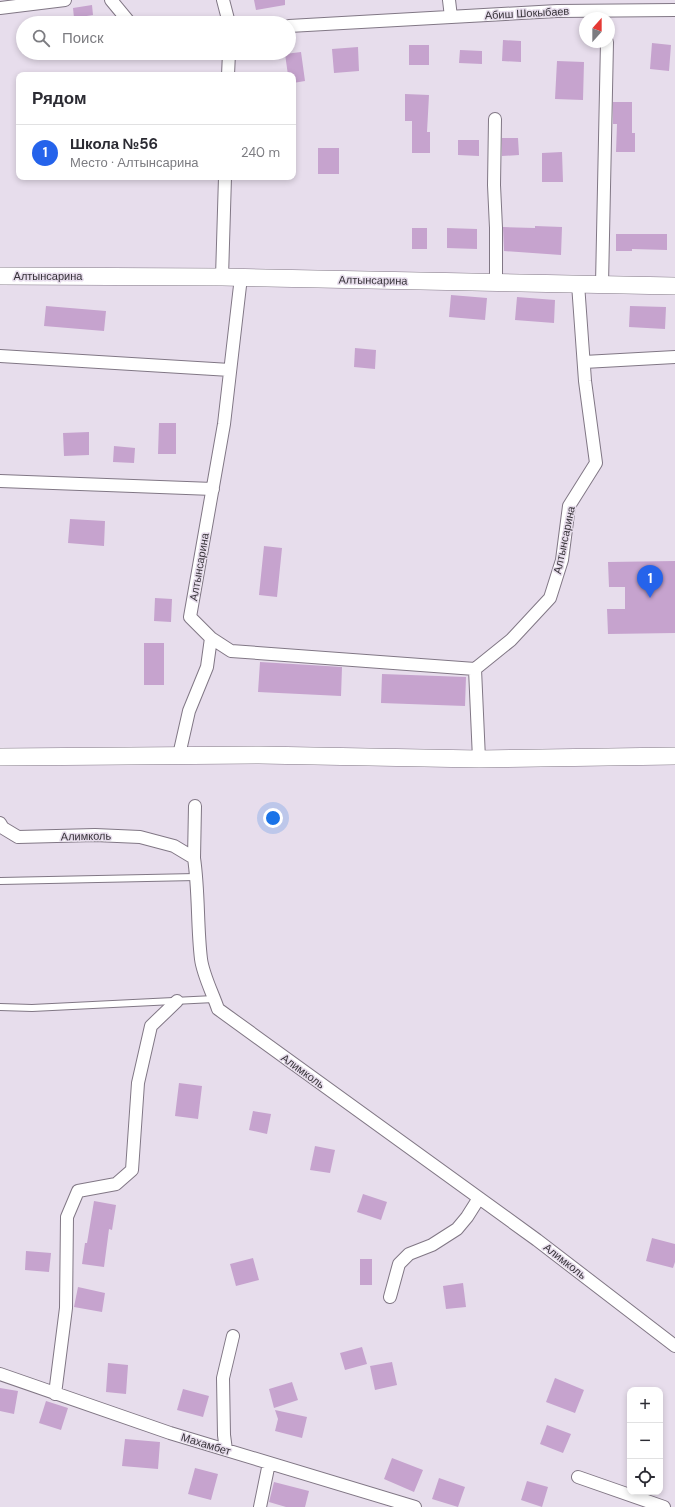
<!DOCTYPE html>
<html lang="ru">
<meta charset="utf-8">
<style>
:root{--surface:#fff;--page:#f7f7f7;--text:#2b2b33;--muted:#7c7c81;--line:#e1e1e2;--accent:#2563eb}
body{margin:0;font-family:"DM Sans",sans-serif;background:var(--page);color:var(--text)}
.controls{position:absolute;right:12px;bottom:12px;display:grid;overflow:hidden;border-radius:8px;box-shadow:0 2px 6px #0003}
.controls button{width:36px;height:36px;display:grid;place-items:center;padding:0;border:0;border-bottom:1px solid var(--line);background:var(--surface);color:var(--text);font:20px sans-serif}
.compass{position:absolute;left:579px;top:12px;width:36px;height:36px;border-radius:50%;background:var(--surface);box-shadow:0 2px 6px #0003;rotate:21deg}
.you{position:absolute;left:273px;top:818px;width:14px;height:14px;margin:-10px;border:3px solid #fff;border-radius:50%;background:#1a73e8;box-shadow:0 0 0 6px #1a73e833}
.badge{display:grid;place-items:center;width:26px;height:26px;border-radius:50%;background:var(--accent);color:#fff;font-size:13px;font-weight:700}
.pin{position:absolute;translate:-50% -33px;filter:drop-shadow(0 1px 2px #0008)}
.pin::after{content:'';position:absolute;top:21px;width:14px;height:12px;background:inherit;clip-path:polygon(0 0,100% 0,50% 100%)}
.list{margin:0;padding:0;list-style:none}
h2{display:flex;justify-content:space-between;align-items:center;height:52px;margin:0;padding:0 16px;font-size:17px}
h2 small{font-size:13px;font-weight:400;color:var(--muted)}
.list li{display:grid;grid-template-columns:26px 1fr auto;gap:12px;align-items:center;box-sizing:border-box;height:56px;padding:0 16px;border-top:1px solid var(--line)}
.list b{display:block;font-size:15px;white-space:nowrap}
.list p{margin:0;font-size:13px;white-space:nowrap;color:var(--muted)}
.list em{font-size:13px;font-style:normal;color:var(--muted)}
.icon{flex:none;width:22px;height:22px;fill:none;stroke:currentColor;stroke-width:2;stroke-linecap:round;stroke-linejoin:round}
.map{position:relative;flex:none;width:675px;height:1507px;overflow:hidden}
.search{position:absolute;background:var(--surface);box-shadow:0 2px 6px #0003;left:16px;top:16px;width:280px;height:44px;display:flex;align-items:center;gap:10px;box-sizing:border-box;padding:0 14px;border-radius:22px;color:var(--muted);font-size:15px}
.panel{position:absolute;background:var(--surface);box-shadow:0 2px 6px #0003;left:16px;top:72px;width:280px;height:108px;border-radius:8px}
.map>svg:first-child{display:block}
.building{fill:#c6a3ce}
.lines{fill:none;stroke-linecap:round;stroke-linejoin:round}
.lane-casing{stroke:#817785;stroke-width:8}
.street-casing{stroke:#817785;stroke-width:14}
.secondary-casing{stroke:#817785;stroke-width:18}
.lane{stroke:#fff;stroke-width:6}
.street{stroke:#fff;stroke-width:12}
.secondary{stroke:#fff;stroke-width:17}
.labels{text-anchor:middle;stroke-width:3;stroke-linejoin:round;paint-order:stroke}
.street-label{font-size:11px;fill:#373339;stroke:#e7ddec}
</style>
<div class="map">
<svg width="675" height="1507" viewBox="0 0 675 1507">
<rect width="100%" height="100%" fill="#e7ddec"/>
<path class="building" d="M254,0H285V5L256,10Z
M92,5L93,15L74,18L73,8Z
M503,40L521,41V62L502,61Z
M652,43L671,45L669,71L650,69Z
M409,45H429V65H409Z
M358,47L359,71L334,73L332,49Z
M460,50L482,51V64L459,63Z
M301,52L305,81L293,83V75H288L285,54Z
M557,61L584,62L583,100L555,99Z
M405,94L429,95L427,132H430V153H412V121H405Z
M613,102H632V133H635V152H616L617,124H613Z
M502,138H518L519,155L502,156Z
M458,140H479V156L458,155Z
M318,148H339V174H318Z
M562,152L563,182H542V153Z
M535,226L562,227L561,255L504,251L503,227L535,228Z
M412,228H427V249H412Z
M447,228L477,229V249L447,248Z
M616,234H667V250L632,249V251H616Z
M451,295L487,298L485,320L449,317Z
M517,297L555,300L554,323L515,320Z
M46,306L106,311L104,331L44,326Z
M630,306L666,307L665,329L629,327Z
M355,348L376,350L375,369L354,367Z
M159,423H176V454H158Z
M89,432V455L64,456L63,433Z
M114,446L135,448L134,463L113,462Z
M70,519L105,521L104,546L68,543Z
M264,546L282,548L277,597L259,595Z
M675,561V633L608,634L607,609H625V587H609L608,562Z
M155,598L172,599L171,622L154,621Z
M144,643H164V685H144Z
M260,662L342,667L341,696L258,692Z
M382,674L466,677L465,706L381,703Z
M179,1083L202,1086L198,1119L175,1116Z
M253,1111L271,1114L267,1134L249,1130Z
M315,1146L335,1150L330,1173L310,1170Z
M363,1194L387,1202L381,1220L357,1212Z
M94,1201L116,1205L112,1230L109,1229L104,1267L82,1264L85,1243H87Z
M652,1238L675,1244V1262L673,1268L646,1261Z
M26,1251L51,1253L49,1272L25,1270Z
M253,1258L259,1280L236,1286L230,1264Z
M360,1259H372V1285H360Z
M463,1283L466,1307L446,1309L443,1286Z
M78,1287L105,1293L102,1312L74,1307Z
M362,1347L367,1364L345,1370L340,1353Z
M392,1362L397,1385L375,1390L370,1366Z
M108,1363L128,1365L126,1394L106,1392Z
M555,1378L584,1390L575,1413L546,1402Z
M292,1382L298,1400L274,1408L269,1389Z
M0,1388L18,1391L14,1414L0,1411Z
M183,1389L209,1396L203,1417L177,1410Z
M46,1401L68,1408L61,1430L39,1423Z
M275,1410L307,1417L302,1438L275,1431L278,1419Z
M547,1425L571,1434L563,1453L540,1444Z
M125,1439L160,1442L158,1469L122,1466Z
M392,1458L423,1470L414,1492L384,1479Z
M195,1468L218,1474L211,1500L188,1494Z
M439,1478L465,1487L458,1507L432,1499Z
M527,1481L548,1487L542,1507L521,1500Z
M274,1482L309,1491L305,1507H286L269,1502Z"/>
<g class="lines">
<defs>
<path id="lane" d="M0,881L196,877
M0,1007L32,1008L214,999"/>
<path id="street" d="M111,0L130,23
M223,0L229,23
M449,0L451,17
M0,8L65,0
M289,26L557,11L675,10
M228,75L229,53
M495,119L494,185L496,228V282
M222,277L225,177
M602,284L607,42
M0,356L230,370
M584,362L675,357
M0,481L213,489
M211,638L231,651L475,669L511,640L550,598L562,560L569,506L596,463L585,381L578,284
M475,669L479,759
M179,755L189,711L207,667L211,638L190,617L224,424L241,277
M0,823L3,828L18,837L95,835L140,837L174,846L194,858C199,892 197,926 201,959C203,975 213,994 218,1009L537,1240L675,1346
M194,858L195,806
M390,1297L399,1264L409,1254L432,1245L457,1229L467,1217L479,1198
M0,1374L170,1433L415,1507
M55,1394L66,1308L67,1217L78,1191L116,1184L132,1170L138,1083L151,1026L177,1001
M226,1450L224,1435L223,1378L233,1336
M578,1477L664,1507
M260,1507L269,1463"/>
<path id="secondary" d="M0,276L222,277L675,286
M0,757L259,755L479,759L675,756"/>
</defs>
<use href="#lane" class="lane-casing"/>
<use href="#street" class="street-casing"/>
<use href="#secondary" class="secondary-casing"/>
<use href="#lane" class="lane"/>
<use href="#street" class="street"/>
<use href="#secondary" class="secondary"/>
</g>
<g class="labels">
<g class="street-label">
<text transform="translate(527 13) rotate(-3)" y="4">Абиш Шокыбаев</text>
<text x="48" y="280">Алтынсарина</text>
<text transform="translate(373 280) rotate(1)" y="4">Алтынсарина</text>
<text transform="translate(564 540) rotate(-78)" y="4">Алтынсарина</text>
<text transform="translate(199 567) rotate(-80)" y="4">Алтынсарина</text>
<text transform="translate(86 836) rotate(-1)" y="4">Алимколь</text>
<text transform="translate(303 1071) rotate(36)" y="4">Алимколь</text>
<text transform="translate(565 1261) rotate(38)" y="4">Алимколь</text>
<text transform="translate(206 1444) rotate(17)" y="4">Махамбет</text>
</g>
</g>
</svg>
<div class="controls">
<button>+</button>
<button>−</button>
<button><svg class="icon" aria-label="locate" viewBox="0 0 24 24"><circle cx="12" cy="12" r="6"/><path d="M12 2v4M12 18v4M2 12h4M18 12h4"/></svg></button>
</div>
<svg class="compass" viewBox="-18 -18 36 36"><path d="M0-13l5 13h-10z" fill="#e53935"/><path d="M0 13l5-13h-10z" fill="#7c7c81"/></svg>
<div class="you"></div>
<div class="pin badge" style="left:650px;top:598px">1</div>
<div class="search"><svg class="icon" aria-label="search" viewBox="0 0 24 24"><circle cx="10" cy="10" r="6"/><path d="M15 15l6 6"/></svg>Поиск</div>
<section class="panel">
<h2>Рядом<small></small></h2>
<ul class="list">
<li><span class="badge">1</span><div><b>Школа №56</b><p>Место · Алтынсарина</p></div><em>240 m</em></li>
</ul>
</section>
</div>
